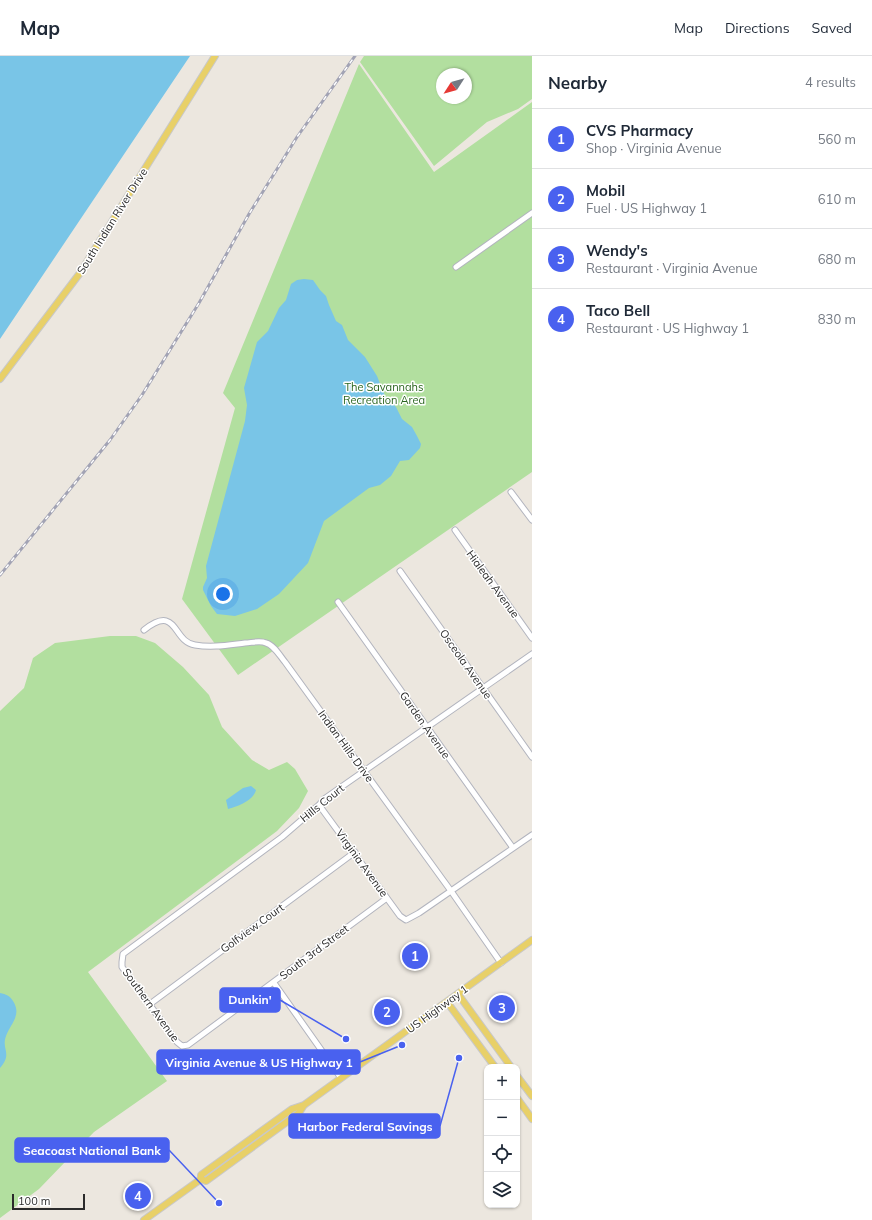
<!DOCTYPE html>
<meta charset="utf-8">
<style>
:root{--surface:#fff;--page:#f2f2f3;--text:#1f2937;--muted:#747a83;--line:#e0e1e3;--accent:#4961ef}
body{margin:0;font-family:Mulish,sans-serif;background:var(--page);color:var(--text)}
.controls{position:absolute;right:12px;bottom:12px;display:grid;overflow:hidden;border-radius:8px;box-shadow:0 1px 3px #0004}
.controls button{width:36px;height:36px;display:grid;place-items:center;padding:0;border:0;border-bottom:1px solid var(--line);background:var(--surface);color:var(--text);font:20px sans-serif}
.compass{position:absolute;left:436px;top:12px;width:36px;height:36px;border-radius:50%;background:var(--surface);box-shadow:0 1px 3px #0004;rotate:234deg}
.scale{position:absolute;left:12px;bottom:10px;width:73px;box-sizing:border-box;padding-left:4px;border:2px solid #2b2b2b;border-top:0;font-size:11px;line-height:14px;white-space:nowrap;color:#2b2b2b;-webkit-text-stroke:3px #fff;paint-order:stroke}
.you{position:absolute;left:223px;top:538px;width:14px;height:14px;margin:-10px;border:3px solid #fff;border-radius:50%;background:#1a73e8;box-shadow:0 0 0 6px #1a73e833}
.badge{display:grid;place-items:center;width:26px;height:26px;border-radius:50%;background:var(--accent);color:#fff;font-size:13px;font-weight:700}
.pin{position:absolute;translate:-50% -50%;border:2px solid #fff;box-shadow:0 1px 4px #0006}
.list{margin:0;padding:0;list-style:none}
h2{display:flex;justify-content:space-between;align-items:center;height:52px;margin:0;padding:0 16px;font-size:17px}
h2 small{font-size:13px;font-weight:400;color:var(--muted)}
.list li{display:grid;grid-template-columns:26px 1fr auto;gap:12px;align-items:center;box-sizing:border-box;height:60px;padding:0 16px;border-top:1px solid var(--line)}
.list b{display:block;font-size:15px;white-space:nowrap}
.list p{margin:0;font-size:13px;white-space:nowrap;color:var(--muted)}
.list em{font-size:13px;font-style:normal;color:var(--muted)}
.icon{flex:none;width:22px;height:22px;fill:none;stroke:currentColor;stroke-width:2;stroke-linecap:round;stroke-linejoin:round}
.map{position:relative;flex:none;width:532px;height:1164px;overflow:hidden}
header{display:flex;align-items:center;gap:24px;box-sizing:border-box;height:56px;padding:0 20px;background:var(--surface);border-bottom:1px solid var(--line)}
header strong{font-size:19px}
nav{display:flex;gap:22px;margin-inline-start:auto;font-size:14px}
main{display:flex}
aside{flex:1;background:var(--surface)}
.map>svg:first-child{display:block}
.green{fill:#b2df9f;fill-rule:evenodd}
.water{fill:#79c5e7}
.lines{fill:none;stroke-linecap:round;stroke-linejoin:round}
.minor-casing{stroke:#b2b4be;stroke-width:7}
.major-casing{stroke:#c8c8c8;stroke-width:8}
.minor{stroke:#fff;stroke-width:5}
.major{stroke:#e8d068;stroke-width:6}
.rail-casing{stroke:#a2a3b4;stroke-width:3}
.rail{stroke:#fff;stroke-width:1.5;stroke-dasharray:4.5;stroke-linecap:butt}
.labels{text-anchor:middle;stroke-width:3;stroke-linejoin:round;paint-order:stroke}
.street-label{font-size:11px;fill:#2b2b2b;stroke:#fff}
.park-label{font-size:11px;fill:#2a651f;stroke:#fff}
.leader{fill:none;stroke:#4961ef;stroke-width:1.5}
.callout-dot{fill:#4961ef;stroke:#fff;stroke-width:1.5}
.callout{fill:#4961ef;stroke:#4961ef;stroke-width:1.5}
.callout-label{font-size:12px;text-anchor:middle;font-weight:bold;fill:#fff}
</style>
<header>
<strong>Map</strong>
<nav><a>Map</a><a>Directions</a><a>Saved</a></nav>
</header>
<main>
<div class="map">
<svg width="532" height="1164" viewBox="0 0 532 1164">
<rect width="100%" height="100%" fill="#ece7df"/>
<path class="green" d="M364,0H532V43L518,53L487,66L434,110L360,6ZM442,18H466V42H442Z
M359,8L434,116L532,46V416L238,619L182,543L235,352L223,337Z
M110,580H136L155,587L183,611L209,639L222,671L252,704L269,714L287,706L295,713L308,735L299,752L277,775L88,916L167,1025L94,1076L39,1133L0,1162V655L24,632L33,602L55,587Z"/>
<path class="water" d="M0,0H190L0,283Z
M304,223L313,224L320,234L326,240L329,249L336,265L342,269L348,284L365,301L377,320L385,340L396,351L402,363L412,371L417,380L421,388L420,392L409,404L400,405L391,420L380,429L369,432L324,465L308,507L279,538L257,553L235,560L217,558L211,550L203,534V531L207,522L206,510L245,365L247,349L244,332L257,286L268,275L279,252L286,244L291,228L297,224Z
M251,730L256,734C254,744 237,751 228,753L226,744L243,732Z
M0,937C6,938 10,940 13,945C22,959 11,967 6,980C1,994 13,997 0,1012Z"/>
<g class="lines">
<defs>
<path id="minor" d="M456,211L532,157
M511,436L532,464
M455,474L532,582
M400,515L532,701
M338,546L513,792
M144,574C178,547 172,586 195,589C212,592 228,589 245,587C251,587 260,584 266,587C274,589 280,600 285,606L451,835L501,907
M319,749L400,860L406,864L419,857L532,779
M387,842L188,989L182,990L177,986L122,911V906L123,898L282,781L319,749L324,743L532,598
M274,927L341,1022
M150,948L355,796"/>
<path id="major" d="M0,323L80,217L215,0
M458,938L511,1011
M447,946L495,1011
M517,1020L532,1040
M517,1042L532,1063
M201,1123L206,1125L299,1057L304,1049L532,884
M144,1164L201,1123V1119L292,1053L304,1049"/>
</defs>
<use href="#minor" class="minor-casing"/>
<use href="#major" class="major-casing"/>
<use href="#minor" class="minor"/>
<use href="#major" class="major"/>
<defs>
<path id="rail" d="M0,519L110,384L142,339L199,247L249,158L297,81L355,0"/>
</defs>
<use href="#rail" class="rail-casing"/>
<use href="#rail" class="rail"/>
</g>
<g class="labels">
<g class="street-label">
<text transform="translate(112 165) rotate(-58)" y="4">South Indian River Drive</text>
<text transform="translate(493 528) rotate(54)" y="4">Hialeah Avenue</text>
<text transform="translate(466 608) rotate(55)" y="4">Osceola Avenue</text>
<text transform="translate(425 669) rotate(55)" y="4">Garden Avenue</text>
<text transform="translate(346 690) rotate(54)" y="4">Indian Hills Drive</text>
<text transform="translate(322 747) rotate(-39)" y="4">Hills Court</text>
<text transform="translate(362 807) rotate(54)" y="4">Virginia Avenue</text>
<text transform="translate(252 872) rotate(-36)" y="4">Golfview Court</text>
<text transform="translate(314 896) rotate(-37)" y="4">South 3rd Street</text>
<text transform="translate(151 949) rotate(54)" y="4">Southern Avenue</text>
<text transform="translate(437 953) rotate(-36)" y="4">US Highway 1</text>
</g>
<g class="park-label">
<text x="384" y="335">The Savannahs<tspan x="384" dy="13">Recreation Area</tspan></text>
</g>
</g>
<path class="leader" d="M346 983L280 944M402 989L360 1006M459 1002L440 1070M219 1147L169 1094"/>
<g class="callout-dot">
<circle cx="346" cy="983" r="4"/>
<circle cx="402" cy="989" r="4"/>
<circle cx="459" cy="1002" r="4"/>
<circle cx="219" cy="1147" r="4"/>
</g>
<g class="callout">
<rect x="220" y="932" width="60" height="24" rx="4"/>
<rect x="157" y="994" width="203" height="24" rx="4"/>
<rect x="289" y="1058" width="151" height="24" rx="4"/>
<rect x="15" y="1082" width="154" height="24" rx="4"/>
</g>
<g class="callout-label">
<text x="250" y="948">Dunkin'</text>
<text x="259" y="1011">Virginia Avenue &amp; US Highway 1</text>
<text x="365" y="1075">Harbor Federal Savings</text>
<text x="92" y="1099">Seacoast National Bank</text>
</g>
</svg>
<div class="controls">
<button>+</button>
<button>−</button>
<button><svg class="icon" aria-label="locate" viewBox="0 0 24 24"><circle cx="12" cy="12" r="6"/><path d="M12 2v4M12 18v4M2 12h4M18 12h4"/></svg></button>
<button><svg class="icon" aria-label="layers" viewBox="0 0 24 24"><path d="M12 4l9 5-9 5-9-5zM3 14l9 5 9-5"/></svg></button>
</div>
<svg class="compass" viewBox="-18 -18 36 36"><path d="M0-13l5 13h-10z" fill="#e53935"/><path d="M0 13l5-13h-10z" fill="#747a83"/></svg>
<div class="scale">100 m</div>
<div class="you"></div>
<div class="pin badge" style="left:415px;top:900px">1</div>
<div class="pin badge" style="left:387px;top:956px">2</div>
<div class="pin badge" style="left:502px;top:952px">3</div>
<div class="pin badge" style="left:138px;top:1140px">4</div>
</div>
<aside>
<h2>Nearby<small>4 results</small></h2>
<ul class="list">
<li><span class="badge">1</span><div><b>CVS Pharmacy</b><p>Shop · Virginia Avenue</p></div><em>560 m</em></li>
<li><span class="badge">2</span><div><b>Mobil</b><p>Fuel · US Highway 1</p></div><em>610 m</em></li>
<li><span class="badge">3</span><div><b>Wendy's</b><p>Restaurant · Virginia Avenue</p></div><em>680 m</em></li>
<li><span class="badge">4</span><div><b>Taco Bell</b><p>Restaurant · US Highway 1</p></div><em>830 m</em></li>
</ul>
</aside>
</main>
